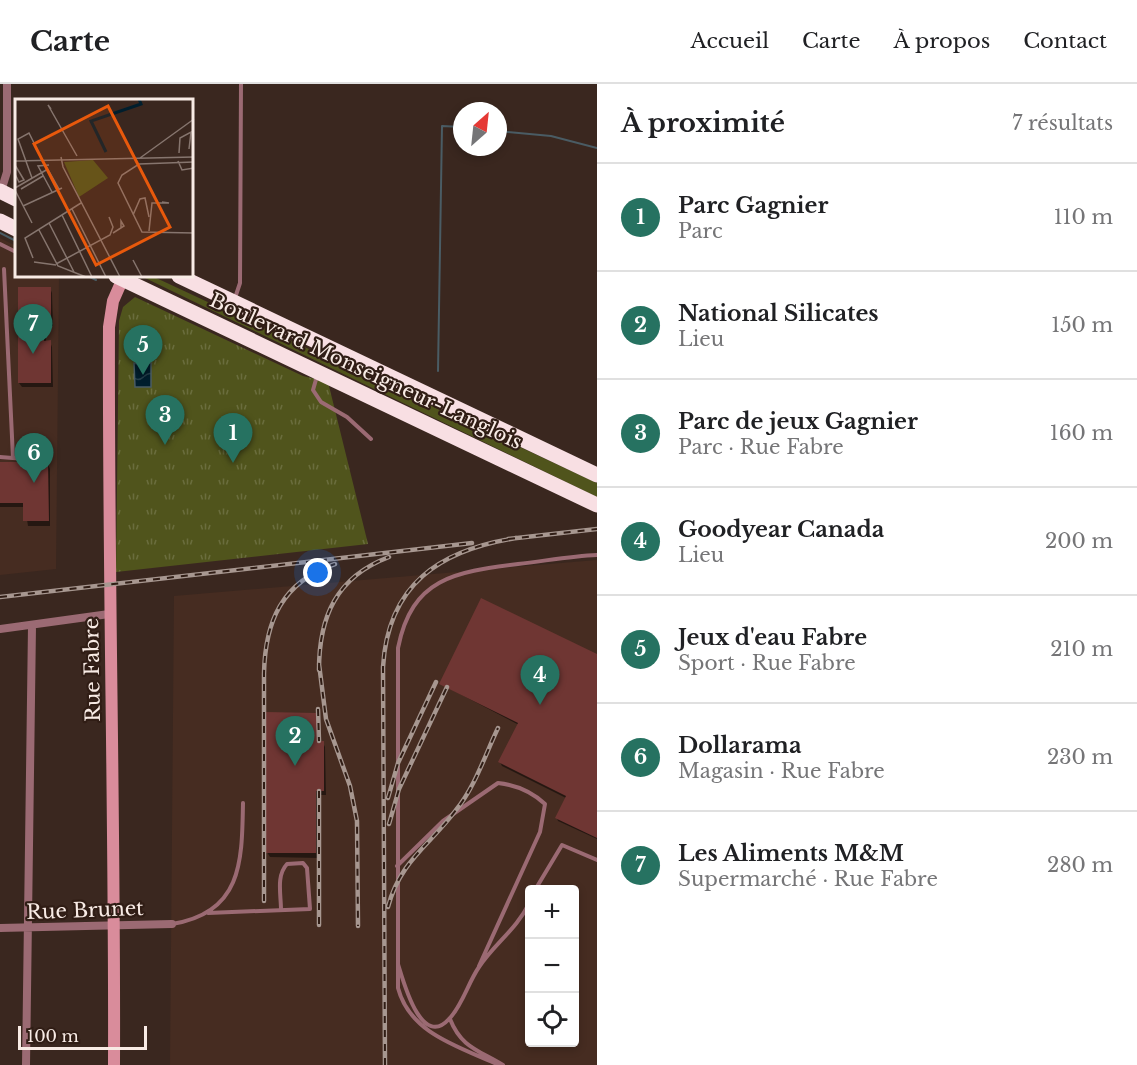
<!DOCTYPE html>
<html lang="fr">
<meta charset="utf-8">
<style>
:root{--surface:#fff;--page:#f2f2f2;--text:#202124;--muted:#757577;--line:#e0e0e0;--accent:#267261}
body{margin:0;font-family:"Libre Baskerville",serif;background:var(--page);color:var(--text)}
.controls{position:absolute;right:18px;bottom:18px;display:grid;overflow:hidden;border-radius:6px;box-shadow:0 3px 9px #0003}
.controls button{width:54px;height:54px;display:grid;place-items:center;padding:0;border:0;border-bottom:2px solid var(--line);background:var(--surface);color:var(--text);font:30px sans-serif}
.compass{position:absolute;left:453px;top:18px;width:54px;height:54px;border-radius:50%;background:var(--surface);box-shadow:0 3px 9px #0003;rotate:27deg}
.scale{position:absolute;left:18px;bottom:15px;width:129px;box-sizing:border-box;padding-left:6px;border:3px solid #f8ebe5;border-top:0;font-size:16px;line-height:21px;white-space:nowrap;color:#f8ebe5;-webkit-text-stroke:4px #301d15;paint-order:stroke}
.you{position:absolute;left:318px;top:489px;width:21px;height:21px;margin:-15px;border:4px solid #fff;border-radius:50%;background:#1a73e8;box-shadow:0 0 0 9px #1a73e833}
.badge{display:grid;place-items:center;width:39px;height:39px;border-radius:50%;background:var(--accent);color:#fff;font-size:20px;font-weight:700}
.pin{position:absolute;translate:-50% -50px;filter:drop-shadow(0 2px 3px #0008)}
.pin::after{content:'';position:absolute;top:32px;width:21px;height:18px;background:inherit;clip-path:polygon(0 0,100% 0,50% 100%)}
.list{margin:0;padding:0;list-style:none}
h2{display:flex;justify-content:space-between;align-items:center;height:78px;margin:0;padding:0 24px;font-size:26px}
h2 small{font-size:20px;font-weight:400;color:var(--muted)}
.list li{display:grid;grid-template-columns:39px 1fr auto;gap:18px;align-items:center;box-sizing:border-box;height:108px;padding:0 24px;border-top:2px solid var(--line)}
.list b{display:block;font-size:22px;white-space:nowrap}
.list p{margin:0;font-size:20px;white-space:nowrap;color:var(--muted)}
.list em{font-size:20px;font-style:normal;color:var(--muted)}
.icon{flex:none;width:33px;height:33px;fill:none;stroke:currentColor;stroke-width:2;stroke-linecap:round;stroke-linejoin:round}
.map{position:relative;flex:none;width:597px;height:981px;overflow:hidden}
header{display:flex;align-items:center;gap:36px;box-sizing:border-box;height:84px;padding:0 30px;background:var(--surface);border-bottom:2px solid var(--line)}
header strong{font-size:28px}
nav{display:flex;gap:33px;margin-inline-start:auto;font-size:21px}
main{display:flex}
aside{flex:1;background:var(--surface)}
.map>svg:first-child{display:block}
.built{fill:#462c21;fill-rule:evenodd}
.grass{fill:#50541c}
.park{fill:url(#park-tufts)}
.water{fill:url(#water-waves);stroke:#4a5c64;stroke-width:1.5}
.shadow{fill:#0007}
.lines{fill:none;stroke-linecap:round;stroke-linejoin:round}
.stream{stroke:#4a5c64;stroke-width:2}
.building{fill:#6f3633}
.lane{stroke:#9b6a73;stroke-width:4}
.street{stroke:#9b6a73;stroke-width:8}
.secondary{stroke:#d98c9b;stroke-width:12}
.highway{stroke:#f8dfe3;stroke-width:15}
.rail-casing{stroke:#a79790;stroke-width:4.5}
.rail{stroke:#301d15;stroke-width:2;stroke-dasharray:7;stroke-linecap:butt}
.labels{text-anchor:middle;stroke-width:4.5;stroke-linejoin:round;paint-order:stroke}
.street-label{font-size:20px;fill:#f8ebe5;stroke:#301d15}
.inset-river{fill:none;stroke:#001e2d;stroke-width:3}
.inset-road{fill:none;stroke:#86756e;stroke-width:1.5}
.view{fill:#e8590c;fill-opacity:0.15;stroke:#e8590c;stroke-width:3}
.inset-edge{fill:none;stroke:#f8ebe5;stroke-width:3}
</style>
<header>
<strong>Carte</strong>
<nav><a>Accueil</a><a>Carte</a><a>À propos</a><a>Contact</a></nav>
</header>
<main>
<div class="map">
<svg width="597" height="981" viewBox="0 0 597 981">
<defs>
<pattern id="park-tufts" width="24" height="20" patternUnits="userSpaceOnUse" patternTransform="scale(1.5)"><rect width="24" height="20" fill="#50541c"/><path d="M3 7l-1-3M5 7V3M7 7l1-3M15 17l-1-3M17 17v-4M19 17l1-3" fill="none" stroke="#6a6d3d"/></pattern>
<pattern id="water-waves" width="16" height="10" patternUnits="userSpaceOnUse" patternTransform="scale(1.5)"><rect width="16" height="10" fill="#001e2d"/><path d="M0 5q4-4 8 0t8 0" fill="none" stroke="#263f4b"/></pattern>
</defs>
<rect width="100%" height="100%" fill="#3a271f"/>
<path class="built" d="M0,154L16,162V192H59L56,485L0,491Z
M597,476V981H170L174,512ZM530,806H574V958H530Z"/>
<path class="grass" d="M141,192H152L597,399V413Z"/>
<path class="park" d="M135,213L303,292L328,298L368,460L116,488L119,237L123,223Z"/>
<path class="water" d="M134,279H151V303H135Z"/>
<path class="shadow" d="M50,204L52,209L53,242H46V258H50L52,263L53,303H22L19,299Z
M0,380H48L50,385V442H28L25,423H0Z
M597,572V755L558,737L557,734L566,714L502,682L500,678L519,641L441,600Z
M316,630L319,635V659H323L325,663L326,711H318V774L270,773L267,768Z"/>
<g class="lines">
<path class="stream" d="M498,47L551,52L597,64
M0,149L16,157
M88,192L96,196
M438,287L442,42L462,43"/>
</g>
<path class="building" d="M18,203H51V238H44V257L51,256V299H18Z
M137,263H149L150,272H136Z
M0,378H48L49,437H23V419H0Z
M481,514L597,570V754L555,734L566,712L498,678L518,639L439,600Z
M266,628L317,629V657H324V707H316V769H266Z"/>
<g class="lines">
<path class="lane" d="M0,160L16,168
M4,185L13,374
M235,214L240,199L241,0
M317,292L313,306L321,318L347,333L371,355
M0,373L38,376
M397,782L443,737L498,699C516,701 532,708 545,720L540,748L479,882
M535,806L562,761L597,776
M208,829L310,825L307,784L303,779L287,780C276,792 281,810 281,826
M172,840C242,829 242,778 243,719
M398,880C403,896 421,966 449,935C462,922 468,899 479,883C495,859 516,846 530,818
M450,935C461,963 478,966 503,981
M499,981C460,963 410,950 398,904V564C412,493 456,488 518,480C545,477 571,472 597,471"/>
<path class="street" d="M1,107L7,88V0
M0,545L109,530
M0,844L172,840
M26,981L32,542"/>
<path class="secondary" d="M114,981C115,735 108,489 109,243L113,217L124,192"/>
<path class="highway" d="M0,107L16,115
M0,137L16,145
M116,192L597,421
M179,192L597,391"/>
<defs>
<path id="rail" d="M508,455L597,445
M0,513L472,459
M319,580L326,635L350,702L357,737L358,842
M319,586C319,533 336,493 389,473
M318,625L319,657
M319,707V841
M388,714L398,679L436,598
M389,740L399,705L447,603
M264,817V590C265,537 282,498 335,480
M388,823C400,777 430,761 456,726C475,703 485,671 498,644
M385,981L383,583C388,500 440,466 516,454"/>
</defs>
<use href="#rail" class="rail-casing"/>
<use href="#rail" class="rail"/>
</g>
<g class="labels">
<g class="street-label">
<text transform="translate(366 287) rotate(25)" y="7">Boulevard Monseigneur-Langlois</text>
<text transform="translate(92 586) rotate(-91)" y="7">Rue Fabre</text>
<text transform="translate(85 826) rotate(-2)" y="7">Rue Brunet</text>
</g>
</g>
<g transform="translate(15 15)">
<rect width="178" height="178" fill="#3a271f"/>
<path d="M78,61L93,79L64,98L49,63Z" fill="#50541c"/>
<path class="inset-river" d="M91,53L76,22L126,5L124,0"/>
<path class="inset-road" d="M36,10L33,6L62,57M164,54L165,39L176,33L174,50M46,58L48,68L105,178M125,59L179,20M0,62L179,58M163,62L167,71L179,69M179,63L124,65L107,76L103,84L127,133L179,134M0,66L9,81L4,83L0,75M34,66L23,67L37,93M31,67L44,90M17,79L3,40L14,34L26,58M0,89L33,70M6,90L28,77M0,91L17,124M8,107L47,89M57,110L91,178M47,116L77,178M118,116L125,100L130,99L134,118M34,124L59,173M24,131L43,167L71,178M134,132L137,104H154L147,103M98,134L109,127L106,122V129M18,159L10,139L66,104M118,161L127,178M19,163L41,166M41,165L95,136L98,128L94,118"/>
<path class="view" d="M93,7L155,128L81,166L19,45Z"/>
<rect width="178" height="178" class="inset-edge"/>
</g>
</svg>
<div class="controls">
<button>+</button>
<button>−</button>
<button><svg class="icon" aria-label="locate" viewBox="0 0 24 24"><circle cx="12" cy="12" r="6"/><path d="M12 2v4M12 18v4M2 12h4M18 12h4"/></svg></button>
</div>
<svg class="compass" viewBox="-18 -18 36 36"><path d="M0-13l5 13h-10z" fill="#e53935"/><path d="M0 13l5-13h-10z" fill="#757577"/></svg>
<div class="scale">100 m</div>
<div class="you"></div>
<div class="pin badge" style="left:233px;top:379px">1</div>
<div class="pin badge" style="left:295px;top:682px">2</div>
<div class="pin badge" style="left:165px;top:361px">3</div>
<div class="pin badge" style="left:540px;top:621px">4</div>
<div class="pin badge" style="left:143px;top:291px">5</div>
<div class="pin badge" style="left:34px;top:399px">6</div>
<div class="pin badge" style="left:33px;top:270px">7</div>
</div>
<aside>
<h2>À proximité<small>7 résultats</small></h2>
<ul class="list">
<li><span class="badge">1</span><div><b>Parc Gagnier</b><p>Parc</p></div><em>110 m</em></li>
<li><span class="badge">2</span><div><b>National Silicates</b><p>Lieu</p></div><em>150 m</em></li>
<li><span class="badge">3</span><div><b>Parc de jeux Gagnier</b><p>Parc · Rue Fabre</p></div><em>160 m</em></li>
<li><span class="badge">4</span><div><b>Goodyear Canada</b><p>Lieu</p></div><em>200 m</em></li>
<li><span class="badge">5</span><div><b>Jeux d'eau Fabre</b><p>Sport · Rue Fabre</p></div><em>210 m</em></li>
<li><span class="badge">6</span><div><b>Dollarama</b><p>Magasin · Rue Fabre</p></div><em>230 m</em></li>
<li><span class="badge">7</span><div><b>Les Aliments M&amp;M</b><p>Supermarché · Rue Fabre</p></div><em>280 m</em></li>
</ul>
</aside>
</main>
